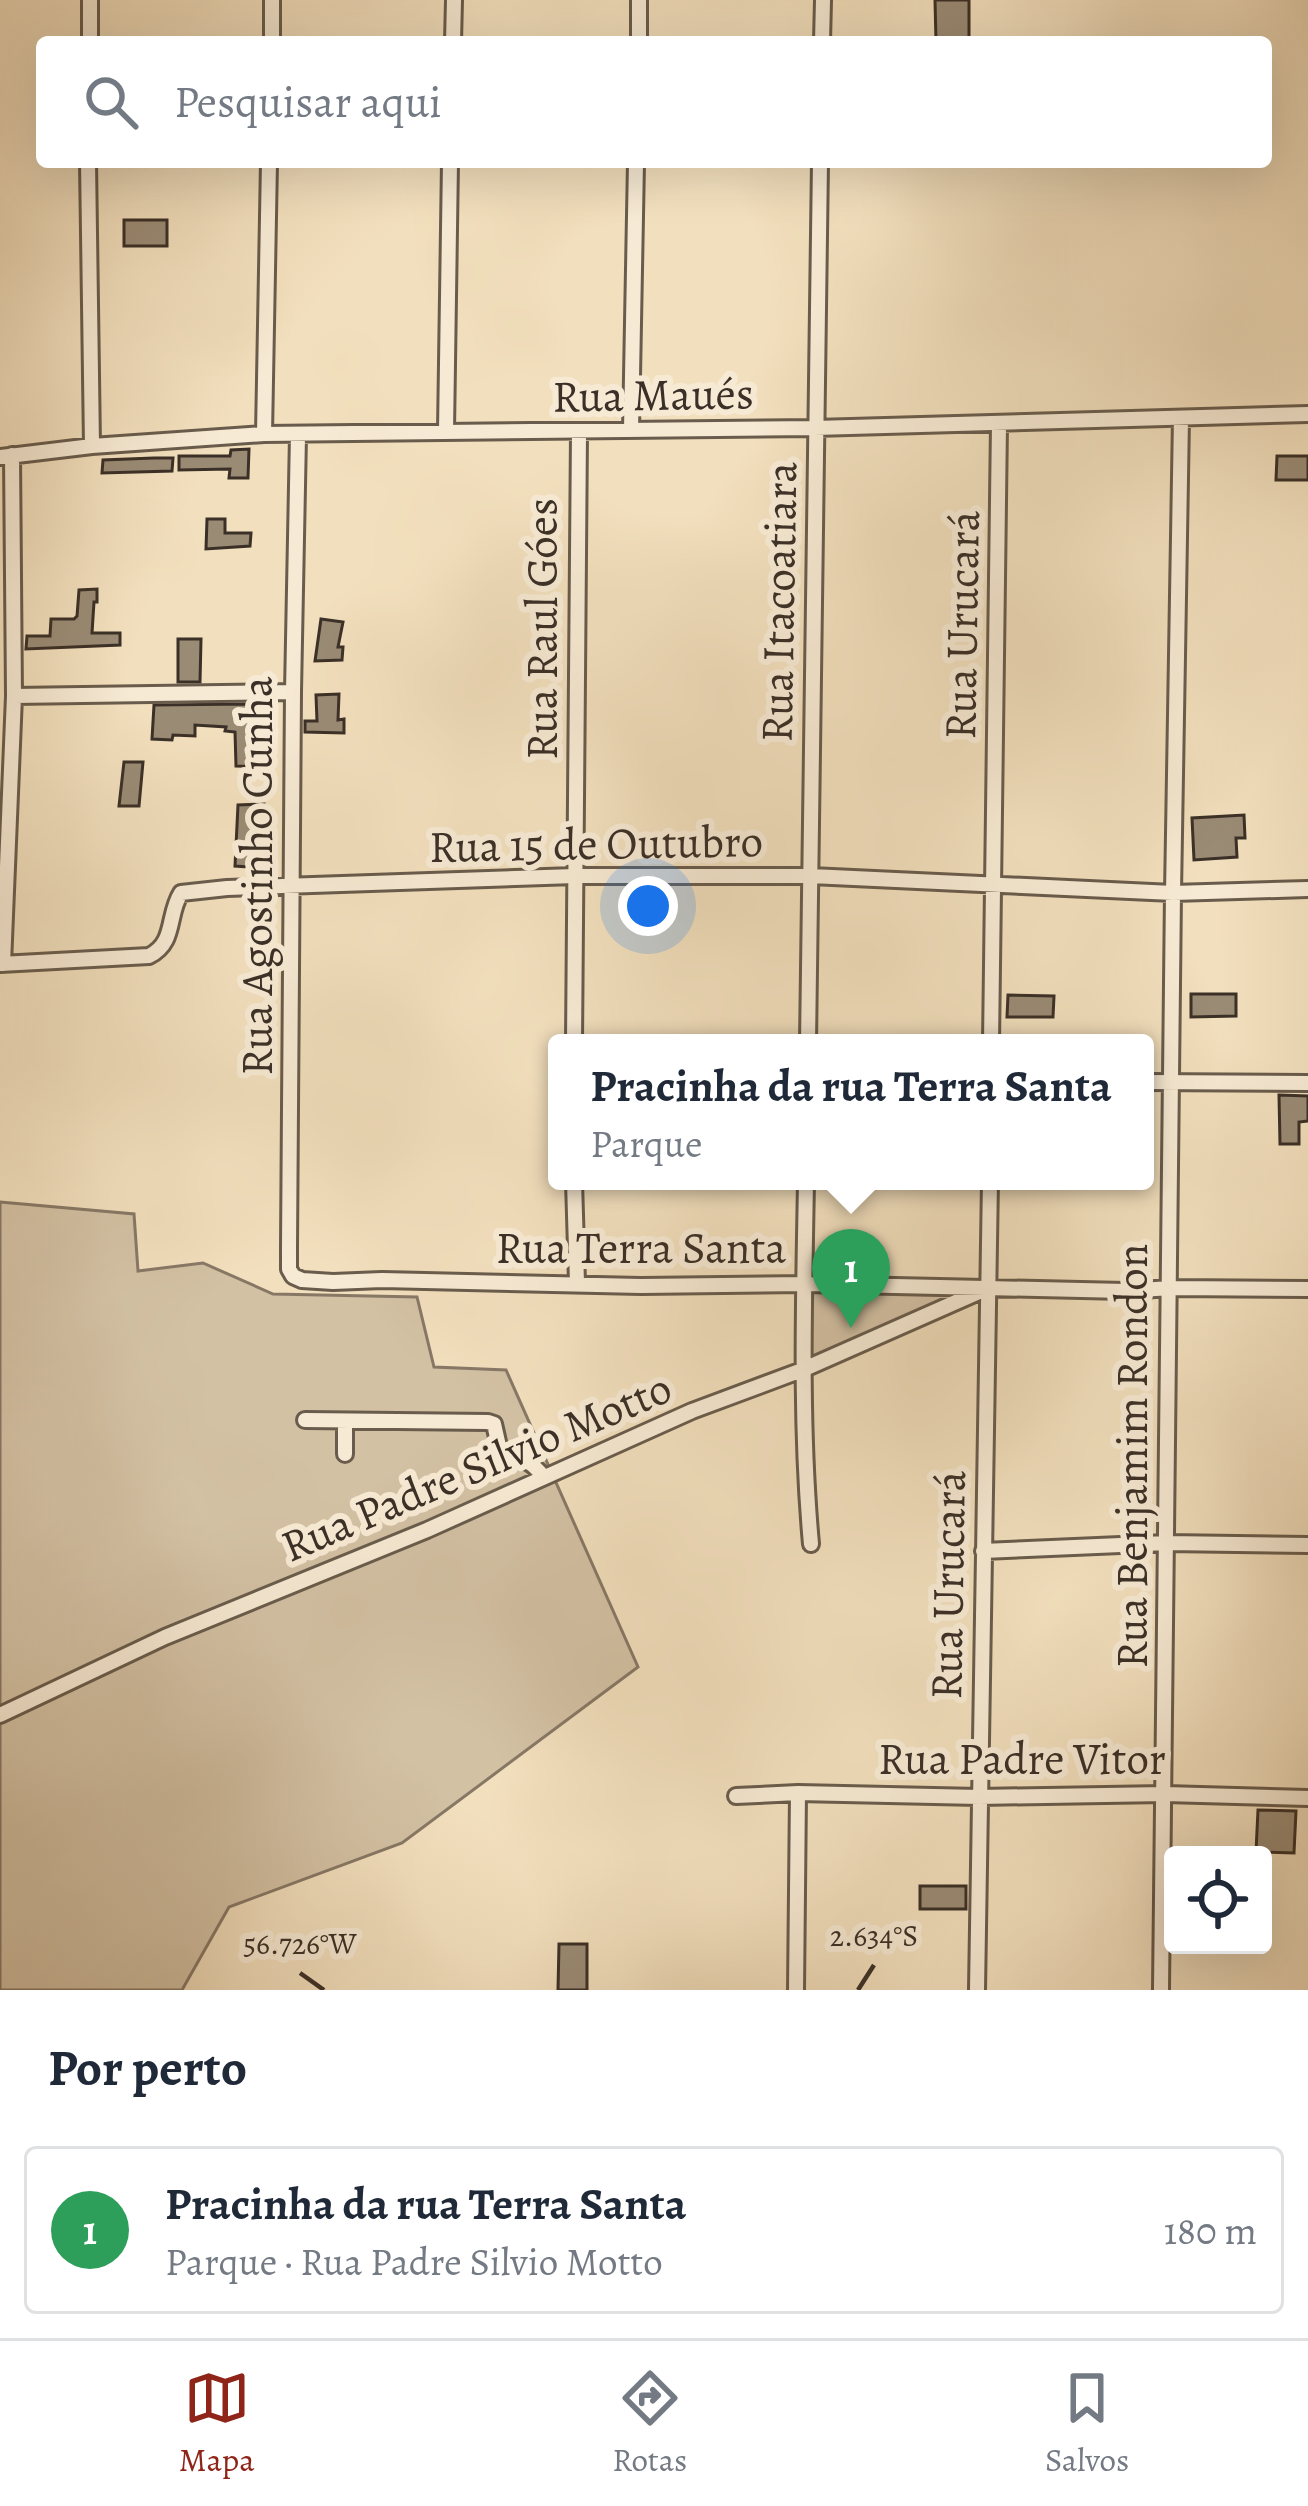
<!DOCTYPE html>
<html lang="pt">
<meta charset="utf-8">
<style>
:root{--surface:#fff;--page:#f2f2f3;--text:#1f2937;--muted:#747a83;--line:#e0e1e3;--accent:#8f2418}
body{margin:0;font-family:Alegreya,serif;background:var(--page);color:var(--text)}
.controls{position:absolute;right:36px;bottom:36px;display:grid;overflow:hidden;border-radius:12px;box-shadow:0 12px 48px #0002}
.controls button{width:108px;height:108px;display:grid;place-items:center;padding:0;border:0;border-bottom:3px solid var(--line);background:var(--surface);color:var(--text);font:60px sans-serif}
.you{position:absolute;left:648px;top:906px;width:42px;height:42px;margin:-30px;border:9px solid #fff;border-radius:50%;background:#1a73e8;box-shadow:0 0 0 18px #1a73e833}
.badge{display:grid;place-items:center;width:78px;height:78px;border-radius:50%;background:var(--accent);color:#fff;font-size:39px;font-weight:700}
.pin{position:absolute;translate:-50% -99px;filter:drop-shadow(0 3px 6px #0008)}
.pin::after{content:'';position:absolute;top:63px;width:42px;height:36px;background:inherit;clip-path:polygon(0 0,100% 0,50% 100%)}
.popup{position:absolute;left:548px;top:1034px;width:606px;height:156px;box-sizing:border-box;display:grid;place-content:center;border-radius:12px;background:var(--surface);filter:drop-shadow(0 3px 9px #0005);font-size:39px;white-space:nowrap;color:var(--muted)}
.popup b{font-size:45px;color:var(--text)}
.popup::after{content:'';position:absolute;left:50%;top:100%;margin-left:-24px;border:24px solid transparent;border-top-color:var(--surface)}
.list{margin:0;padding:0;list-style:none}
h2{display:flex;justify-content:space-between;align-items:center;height:156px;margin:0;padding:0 48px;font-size:51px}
h2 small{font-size:39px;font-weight:400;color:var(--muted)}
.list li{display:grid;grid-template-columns:78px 1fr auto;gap:36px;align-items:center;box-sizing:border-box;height:168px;margin:0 24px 24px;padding:0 24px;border:3px solid var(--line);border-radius:12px}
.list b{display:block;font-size:45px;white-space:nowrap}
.list p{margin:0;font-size:39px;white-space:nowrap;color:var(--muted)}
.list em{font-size:39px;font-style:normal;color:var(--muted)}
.icon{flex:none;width:66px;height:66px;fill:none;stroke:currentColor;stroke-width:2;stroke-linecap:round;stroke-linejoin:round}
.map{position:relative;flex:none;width:1308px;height:1990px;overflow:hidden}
.search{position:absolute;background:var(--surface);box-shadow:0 12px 48px #0002;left:36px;right:36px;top:36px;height:132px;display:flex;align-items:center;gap:30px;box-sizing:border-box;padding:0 42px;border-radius:12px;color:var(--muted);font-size:45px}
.sheet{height:348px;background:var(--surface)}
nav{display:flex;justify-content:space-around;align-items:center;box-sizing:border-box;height:168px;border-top:3px solid var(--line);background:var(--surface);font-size:33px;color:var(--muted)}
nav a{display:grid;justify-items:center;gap:6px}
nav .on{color:var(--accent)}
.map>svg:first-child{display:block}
.green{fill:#d3c1a4;stroke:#877866;stroke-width:3}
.building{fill:#9a8b75;stroke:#3b3027;stroke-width:3}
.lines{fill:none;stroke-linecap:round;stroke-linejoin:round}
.minor-casing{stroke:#695c4c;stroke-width:20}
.minor{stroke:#f7ead4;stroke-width:14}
.ticks{fill:none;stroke:#3b3027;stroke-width:4.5}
.labels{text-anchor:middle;stroke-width:12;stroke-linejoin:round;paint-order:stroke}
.street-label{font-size:45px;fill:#3b3027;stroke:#f7ead4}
.ticks-label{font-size:30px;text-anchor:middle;fill:#3b3027;stroke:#f7ead4;stroke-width:12;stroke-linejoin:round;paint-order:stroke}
</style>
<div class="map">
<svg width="1308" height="1990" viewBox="0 0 1308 1990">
<rect width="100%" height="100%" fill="#f2dfbd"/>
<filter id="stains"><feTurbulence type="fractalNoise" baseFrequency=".00167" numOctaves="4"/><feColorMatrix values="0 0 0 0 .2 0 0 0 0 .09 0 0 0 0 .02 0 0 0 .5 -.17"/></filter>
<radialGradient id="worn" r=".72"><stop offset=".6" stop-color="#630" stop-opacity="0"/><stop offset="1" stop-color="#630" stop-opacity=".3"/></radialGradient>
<path class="green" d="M0,1202L134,1214L138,1271L203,1263L273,1294L417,1297L434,1367L506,1370L638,1667L402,1843L229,1907L182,1990H0Z
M805,1284L989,1289L805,1367Z"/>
<path class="building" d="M935,0H969V42H936Z
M124,220H167V246H124Z
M249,449L248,478H229L230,469L179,470V456H230L231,450Z
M1277,456H1308V480H1276Z
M154,458H173L172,471L102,473L103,460Z
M207,519H225V533H251L250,546L206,549Z
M97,589V602H94L92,633H120V645L26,649L27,636H50L51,619H74L77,616L79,590Z
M321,619L343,622L338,647H343L342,660L315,661Z
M178,639H201L200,682H178Z
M339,694L338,720L344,719V733L305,732V721H317L316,695Z
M247,704L246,714L273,715L267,746H270L269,767L236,766L235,732L225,731L226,727L195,725V736L173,735L172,740L152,739L154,705Z
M124,762H143L139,806H119Z
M264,804L263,826H274L273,839H267L265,868L235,866L238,805Z
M1244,815L1245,838H1236L1237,857L1194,860L1192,818Z
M1191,994H1236V1016L1191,1017Z
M1008,995L1054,996L1053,1017H1007Z
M1279,1095L1308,1096V1121L1299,1122V1144H1280Z
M1258,1810L1296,1811L1294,1853L1256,1852Z
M920,1886H966V1909H920Z
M559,1944H587V1990H558Z"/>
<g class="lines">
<defs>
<path id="minor" d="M90,42V0
M272,42V0
M453,42L454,0
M639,42V0
M822,42L823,0
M88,162L92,446
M631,430L636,162
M446,431L450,162
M264,434L269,162
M298,435L293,692L289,1247V1269L293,1276L302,1280L333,1282L382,1280L641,1286L805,1284L1125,1291L1171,1288L1308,1289
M0,457L92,446L264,434L815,428L1308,414
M14,696L293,692
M0,964L149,956C176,943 167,915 181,893L227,888L575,876H811L1173,893L1308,889
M3,964L14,696L12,455
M574,1043L579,432
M808,1043L820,162
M991,1043L999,424
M1145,1082L1308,1083
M574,1181L577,1283
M806,1181C804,1302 800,1423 811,1544
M305,1420L488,1422L494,1424L501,1455L508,1461C527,1458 532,1463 544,1477
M345,1421V1454
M983,1551L1167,1543L1308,1545
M0,1715L165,1637L427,1530L692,1411L802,1370L981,1291
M736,1796L798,1793L979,1797L1165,1794L1308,1798
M796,1990L798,1793
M977,1990L990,1181
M1161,1990L1173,893L1181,418"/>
</defs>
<use href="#minor" class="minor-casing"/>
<use href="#minor" class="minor"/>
</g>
<path class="ticks" d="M300,1973L324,1990M858,1990L874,1965"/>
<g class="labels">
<g class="street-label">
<text transform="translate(653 394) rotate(-1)" y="16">Rua Maués</text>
<text transform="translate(778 602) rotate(-89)" y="16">Rua Itacoatiara</text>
<text transform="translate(961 625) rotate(-89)" y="16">Rua Urucará</text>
<text transform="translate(541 629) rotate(-90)" y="16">Rua Raul Góes</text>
<text transform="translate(596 843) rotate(-1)" y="16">Rua 15 de Outubro</text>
<text transform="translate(256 876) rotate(-90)" y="16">Rua Agostinho Cunha</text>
<text x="641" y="1263">Rua Terra Santa</text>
<text transform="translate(1131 1456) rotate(-90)" y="16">Rua Benjamim Rondon</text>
<text transform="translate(476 1466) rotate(-23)" y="16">Rua Padre Silvio Motto</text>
<text transform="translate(947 1585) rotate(-89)" y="16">Rua Urucará</text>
<text x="1022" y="1774">Rua Padre Vitor</text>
</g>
</g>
<g class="ticks-label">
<text x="874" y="1946">2.634°S</text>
<text x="300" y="1954">56.726°W</text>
</g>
<rect width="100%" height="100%" filter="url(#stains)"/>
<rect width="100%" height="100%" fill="url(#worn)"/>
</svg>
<div class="controls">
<button><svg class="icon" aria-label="locate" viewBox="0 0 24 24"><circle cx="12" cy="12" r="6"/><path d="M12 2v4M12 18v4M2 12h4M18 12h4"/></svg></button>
</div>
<div class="you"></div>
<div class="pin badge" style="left:851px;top:1328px;background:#2e9e5b">1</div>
<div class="popup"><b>Pracinha da rua Terra Santa</b>Parque</div>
<div class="search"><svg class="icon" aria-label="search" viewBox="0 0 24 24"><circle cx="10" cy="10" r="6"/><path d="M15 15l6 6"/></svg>Pesquisar aqui</div>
</div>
<section class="sheet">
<h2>Por perto<small></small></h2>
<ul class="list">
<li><span class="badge" style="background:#2e9e5b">1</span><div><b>Pracinha da rua Terra Santa</b><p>Parque · Rua Padre Silvio Motto</p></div><em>180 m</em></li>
</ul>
</section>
<nav>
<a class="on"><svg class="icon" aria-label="map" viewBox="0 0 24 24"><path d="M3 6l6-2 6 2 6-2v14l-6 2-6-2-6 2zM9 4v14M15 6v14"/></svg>Mapa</a>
<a><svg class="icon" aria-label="directions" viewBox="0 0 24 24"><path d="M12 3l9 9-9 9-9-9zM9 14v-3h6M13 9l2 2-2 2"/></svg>Rotas</a>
<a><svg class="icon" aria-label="saved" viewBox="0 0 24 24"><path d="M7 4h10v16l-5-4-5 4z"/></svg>Salvos</a>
</nav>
